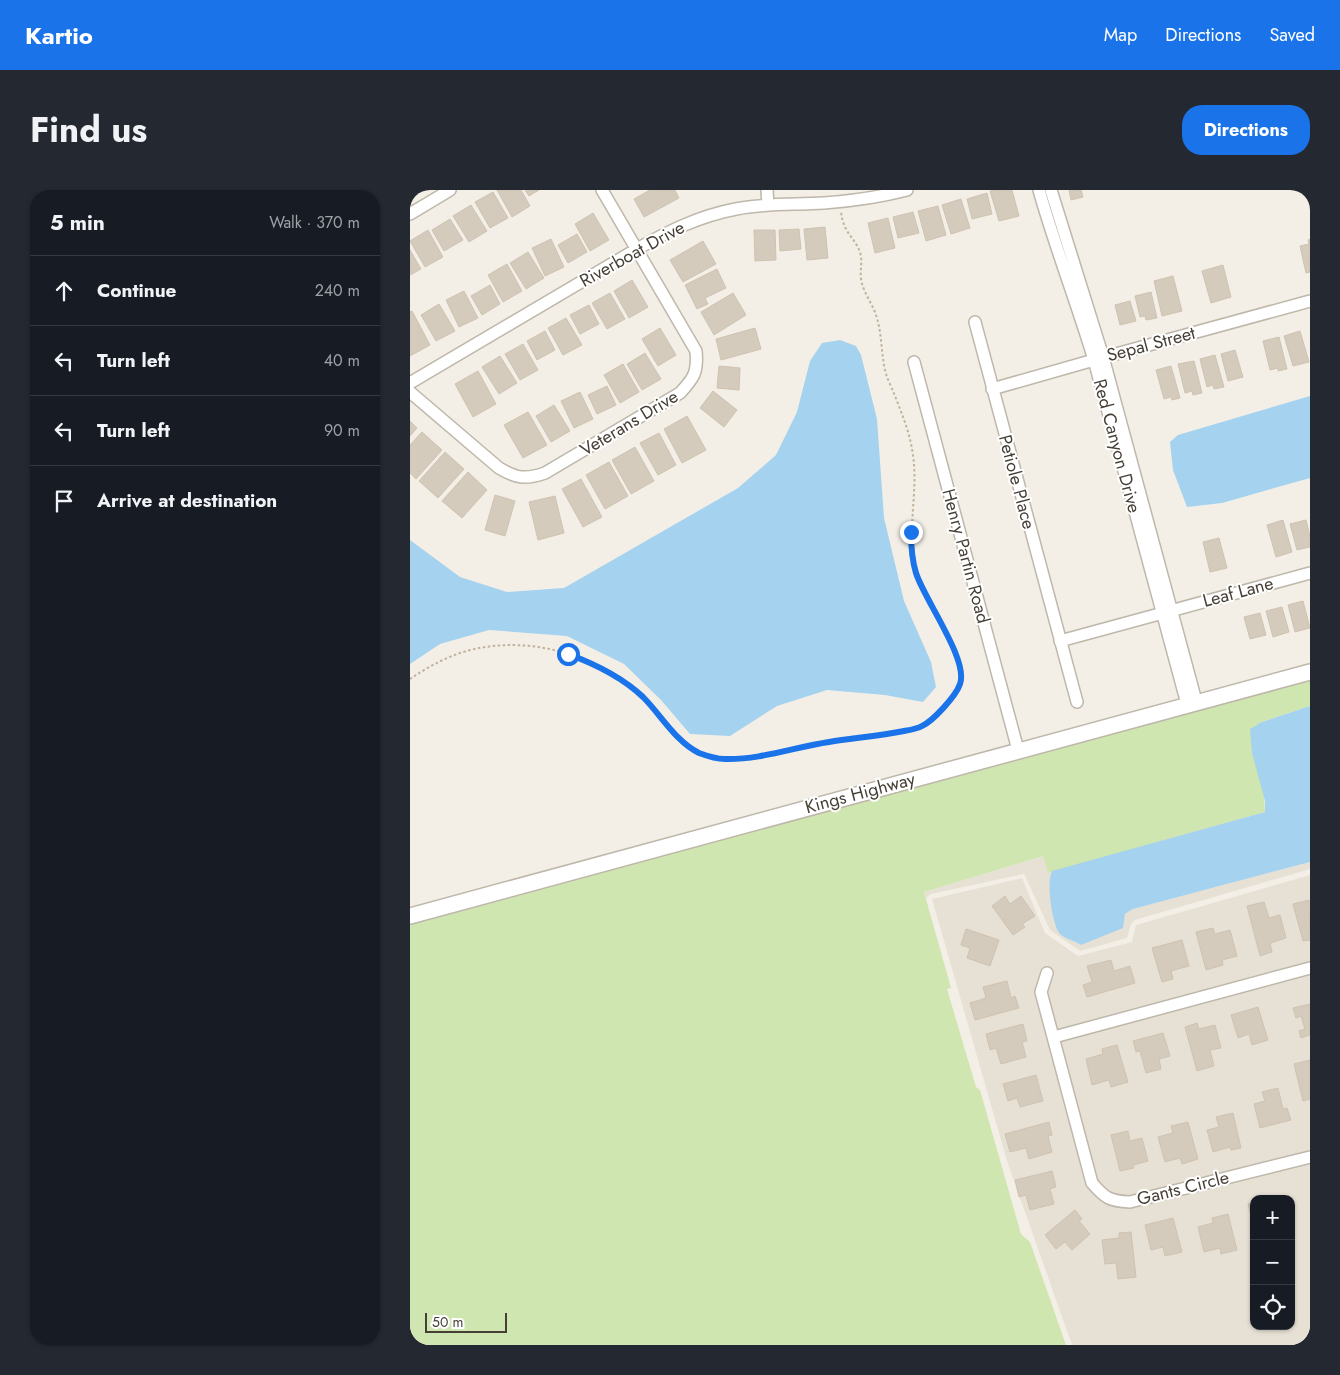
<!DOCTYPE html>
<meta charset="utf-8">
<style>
:root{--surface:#171b24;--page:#242831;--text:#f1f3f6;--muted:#9ea1a6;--line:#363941;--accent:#1a73e8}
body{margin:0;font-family:Jost,sans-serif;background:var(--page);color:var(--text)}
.controls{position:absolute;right:15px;bottom:15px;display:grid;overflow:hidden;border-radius:10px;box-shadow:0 1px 4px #0004}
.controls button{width:45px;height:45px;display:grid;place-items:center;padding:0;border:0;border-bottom:1px solid var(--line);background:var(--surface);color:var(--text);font:25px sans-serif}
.scale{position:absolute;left:15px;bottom:12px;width:82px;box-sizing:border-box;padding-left:5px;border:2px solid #463f36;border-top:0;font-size:14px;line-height:18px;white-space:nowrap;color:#463f36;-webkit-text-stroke:4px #fff;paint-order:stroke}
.stop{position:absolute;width:15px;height:15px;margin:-11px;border:4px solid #1a73e8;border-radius:50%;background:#fff}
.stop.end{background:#1a73e8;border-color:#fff;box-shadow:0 1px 5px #0008}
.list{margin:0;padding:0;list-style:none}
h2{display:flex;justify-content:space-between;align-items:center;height:65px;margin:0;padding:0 20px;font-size:21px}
h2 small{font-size:16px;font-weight:400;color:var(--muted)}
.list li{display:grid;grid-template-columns:32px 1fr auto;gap:15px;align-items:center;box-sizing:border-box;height:70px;padding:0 20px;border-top:1px solid var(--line)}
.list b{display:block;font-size:19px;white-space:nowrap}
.list em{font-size:16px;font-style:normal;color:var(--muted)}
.icon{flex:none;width:28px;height:28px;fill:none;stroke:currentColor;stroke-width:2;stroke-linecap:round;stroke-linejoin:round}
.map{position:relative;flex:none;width:900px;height:1155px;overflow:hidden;border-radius:20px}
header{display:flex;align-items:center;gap:30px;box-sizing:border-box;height:70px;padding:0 25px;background:var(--accent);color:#fff}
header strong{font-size:24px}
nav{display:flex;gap:28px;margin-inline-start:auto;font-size:18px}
.intro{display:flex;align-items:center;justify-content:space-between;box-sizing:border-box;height:120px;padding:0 30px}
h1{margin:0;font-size:35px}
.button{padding:12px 22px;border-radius:20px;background:var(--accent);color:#fff;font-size:18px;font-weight:700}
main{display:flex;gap:30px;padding:0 30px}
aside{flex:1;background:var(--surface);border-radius:20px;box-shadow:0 1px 4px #0004}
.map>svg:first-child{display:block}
.residential{fill:#e7e1d5;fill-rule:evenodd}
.green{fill:#cfe6b1}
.water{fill:#a5d2ee}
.building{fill:#d4cbbd;stroke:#cfc2b0}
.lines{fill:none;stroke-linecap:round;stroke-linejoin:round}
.minor-casing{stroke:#beb7aa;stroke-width:14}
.tertiary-casing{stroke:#beb7aa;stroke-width:18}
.path{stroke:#c0b29b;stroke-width:2;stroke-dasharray:2.5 2.5;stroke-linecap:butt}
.minor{stroke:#fff;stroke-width:11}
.tertiary{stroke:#fff;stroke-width:15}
.route{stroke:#1a73e8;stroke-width:6}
.labels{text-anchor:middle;stroke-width:4;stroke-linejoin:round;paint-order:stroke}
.street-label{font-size:18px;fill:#463f36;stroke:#fff}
</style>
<header>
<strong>Kartio</strong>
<nav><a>Map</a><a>Directions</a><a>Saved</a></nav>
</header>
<div class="intro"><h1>Find us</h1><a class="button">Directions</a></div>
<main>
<aside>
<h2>5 min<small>Walk · 370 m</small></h2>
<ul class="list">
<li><svg class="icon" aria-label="ahead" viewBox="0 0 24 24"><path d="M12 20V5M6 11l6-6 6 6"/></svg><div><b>Continue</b></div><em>240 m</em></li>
<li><svg class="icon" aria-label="left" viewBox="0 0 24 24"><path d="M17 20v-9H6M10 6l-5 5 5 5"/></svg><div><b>Turn left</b></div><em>40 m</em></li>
<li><svg class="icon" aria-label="left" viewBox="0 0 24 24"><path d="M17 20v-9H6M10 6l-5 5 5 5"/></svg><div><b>Turn left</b></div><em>90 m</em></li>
<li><svg class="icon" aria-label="arrive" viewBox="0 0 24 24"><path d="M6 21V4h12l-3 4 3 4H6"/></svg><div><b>Arrive at destination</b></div></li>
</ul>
</aside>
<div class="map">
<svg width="900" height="1155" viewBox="0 0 900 1155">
<rect width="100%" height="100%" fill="#f3efe7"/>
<path class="residential" d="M633,666L638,682L642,681L640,685L651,745L671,755L723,719L900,672V679L725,730L721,734L717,748L670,761L640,740L614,684L521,704L517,707V711L514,702Z
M900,685V1155H662L597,971L522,709L612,688L635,743L668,766L722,752L726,735ZM844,1009H881V1136H844Z"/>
<path class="green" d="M900,488V516L849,533L855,622L638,683L633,666L514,702L541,798L537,799L566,897L570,900L611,1044L620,1052L656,1155H0V731Z"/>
<path class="water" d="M430,150L446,156L451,165L467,229L474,328L494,411L521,472L526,497L513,512L475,505L417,500L367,516L320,546L280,544L251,510L214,474L157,446L79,440L30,454L0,474V350L50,387L97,402L154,398L328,298L366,265L387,222L400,171L412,153Z
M900,206V288L812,313L777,317L763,280L760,252L768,245Z
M900,516V672L723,719L715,724L713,738L671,755C665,751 655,749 650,744C642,735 636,691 642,681L855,622V611L842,563L840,539L849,534V533Z"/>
<path class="building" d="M87,0H111L120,16L102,27Z
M115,0H129L119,6Z
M240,0H265L269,8L234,27L224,9Z
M585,0H602L609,26L589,31L580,1Z
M659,0H671L673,7L661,10Z
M83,2L98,28L80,38L65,12Z
M577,3L582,24L562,29L557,9Z
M551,9L560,38L541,44L532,15Z
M61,15L77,41L59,52L43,26Z
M528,16L536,45L516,51L508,21Z
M503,22L509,43L488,48L483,27Z
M183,23L199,50L180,61L165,34Z
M478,28L485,58L465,63L458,33Z
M40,29L53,50L34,61L22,40Z
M415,37L418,68L397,70L394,39Z
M389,39L391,59L370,61L369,40Z
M18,40L33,67L15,77L0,51Z
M344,40H365L366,70L345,71Z
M167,44L177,62L158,73L148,55Z
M141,49L154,77L135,86L122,58Z
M900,49V82L896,83L890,56L899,54L898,50Z
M293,51L306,74L273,92L260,70Z
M0,60L11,79L0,85Z
M118,62L134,88L116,99L100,73Z
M97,74L112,101L93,112L78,85Z
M813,75L821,107L801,113L792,81Z
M307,79L316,98L295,108L298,114L287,119L275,95Z
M763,86L772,121L752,126L744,91Z
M222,90L238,117L219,128L204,101Z
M80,95L90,114L72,125L61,106Z
M54,101L68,128L49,137L36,110Z
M741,102L747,128L736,130L735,126L730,127L725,106Z
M200,103L215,129L197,139L182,113Z
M323,103L336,125L304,145L291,122Z
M720,111L726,131L710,135L705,115Z
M29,114L45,141L26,151L11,125Z
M179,115L189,134L170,144L160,125Z
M2,121L20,155L0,166V122Z
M156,128L172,155L153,165L138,138Z
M250,138L266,165L248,176L232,149Z
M345,138L351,159L311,170L306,149Z
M135,141L145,160L127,170L117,151Z
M890,141L899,172L883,176L874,146Z
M869,147L877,179L868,181V178L860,180L853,151Z
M113,154L128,180L110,190L95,164Z
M825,160L833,187L818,191L811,164Z
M235,163L251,189L232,200L217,174Z
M805,165L814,197L804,199L803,195L797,197L790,169Z
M90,166L107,193L89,204L72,177Z
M784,171L792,203L783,205L782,201L775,203L768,174Z
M213,174L229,202L210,213L194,185Z
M309,176L330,178L329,200L307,198Z
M761,176L770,208L762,210L761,207L754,209L746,180Z
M68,181L86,214L63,227L45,194Z
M197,196L206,215L187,224L178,205Z
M303,201L327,220L314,237L290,218Z
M170,202L183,229L164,238L151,211Z
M144,215L160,241L141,252L126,226Z
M118,222L137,255L113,268L94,235Z
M277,226L296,260L272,273L254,239Z
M0,231L7,238L0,246Z
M12,242L32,260L6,289L0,283V255Z
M249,243L266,275L248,285L230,253Z
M225,257L244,291L221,304L202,270Z
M35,262L54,279L28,308L9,291Z
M199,272L218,306L195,319L176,285Z
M58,282L77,300L52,328L32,311Z
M171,289L192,327L173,337L152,299Z
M85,305L105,311L95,346L75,340Z
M145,306L154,343L128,350L119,312Z
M873,330L882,362L866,367L857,335Z
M896,330L900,346V357L887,360L880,334Z
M809,348L817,378L800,382L793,352Z
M893,411L900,438L885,442L878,415Z
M872,417L879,442L863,447L856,421Z
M850,423L856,445L840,449L834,427Z
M595,706L600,714L611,706L625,726L612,734L615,737L603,745L582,716Z
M899,710L900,750L893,751L883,714Z
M854,712L859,728L870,725L876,748L860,753L862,762L850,766L837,716Z
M803,738L805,744L820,740L827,766L812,770L813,775L796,780L786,742Z
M556,739L589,750L580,776L557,768L560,758L551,755Z
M772,750L779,776L761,781L763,789L752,792L742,758Z
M701,770L704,781L720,776L725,793L677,807L673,795L682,792L677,776Z
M597,791L601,808L605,806L609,818L565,830L560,813L576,808L573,797Z
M900,814V845L891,848L889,841L895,839L891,826L886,828L883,818Z
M848,817L858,850L842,855L839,844L828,848L821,825Z
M787,833L789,839L805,835L811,858L800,860L804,876L787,881L775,837Z
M613,834L617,851L612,852L616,867L591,874L586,858L580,860L576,844Z
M753,843L760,866L749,869L751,879L736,883L730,861L726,862L723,851Z
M707,855L718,892L701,897L699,890L682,895L676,869L693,864L692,859Z
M900,870V909L893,911L884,874Z
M626,885L633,911L610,917L607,908L598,911L593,894Z
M868,898L873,919L877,918L881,930L850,938L844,914L855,911L852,902Z
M823,923L831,958L821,960L820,957L803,962L797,940L809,937L806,927Z
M639,932L642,945L638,946L642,962L619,969L616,958L600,962L595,944Z
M778,932L788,969L772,974L770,968L755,972L748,947L763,943L761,936Z
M718,941L720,951L732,948L738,971L723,975L724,978L710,981L701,945Z
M642,981L646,997L640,999L644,1014L620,1020L616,1005L609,1007L605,990Z
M844,1013V1038L838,1014Z
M665,1020L672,1029L669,1031L680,1044L662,1060L655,1052L646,1059L635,1045Z
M818,1024L827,1060L811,1064L810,1058L794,1062L788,1037L803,1033L802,1028Z
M763,1028L772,1062L755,1066L753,1057L741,1060L735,1035Z
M721,1042L726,1087L708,1089L706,1073L695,1074L692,1050L709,1048V1043Z"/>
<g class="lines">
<defs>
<path id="minor" d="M357,0L358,15
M629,0C645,57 667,113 684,170L777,514
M641,0L693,167L786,511
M0,24L40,0
M565,132L667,512
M504,172L608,560
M0,193L227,59C259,41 289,26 326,19C355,13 385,15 414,13C442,11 470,7 497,0
M582,199L684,170L900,111
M0,202L89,278C106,288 115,290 135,283L270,203C284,188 288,182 286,161L192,0
M650,451L900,383
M637,783L631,802L682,993C695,1008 699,1011 720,1012L900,967
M644,847L900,778"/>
<path id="tertiary" d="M0,726L900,482"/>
</defs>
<use href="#minor" class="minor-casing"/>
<use href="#tertiary" class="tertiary-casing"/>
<path class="path" d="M0,489C15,479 32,469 50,463C111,443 186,462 232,507C251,525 267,554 292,564C299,567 306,569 314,569C347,571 385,557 419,552C443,548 467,547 491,542C497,540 506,540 512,537C523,531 545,506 549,495C559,470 514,409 506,382C495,341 510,300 502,259C499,241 492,224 485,206C482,198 477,189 475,180C471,162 472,143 466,125C462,113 453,102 451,89C450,81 452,74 451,66C447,48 433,45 431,21"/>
<use href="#minor" class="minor"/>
<use href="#tertiary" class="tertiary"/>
</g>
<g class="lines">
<path class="route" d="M158,464C185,474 212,487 233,507C251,525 266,552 289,563C297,566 306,569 315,569C350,570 385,557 419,552C444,548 469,546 494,541C500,540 507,539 512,536C523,531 546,506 550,494C559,470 514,409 506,383C502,370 501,355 501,342"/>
</g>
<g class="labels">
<g class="street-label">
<text transform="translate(222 64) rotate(-29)" y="6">Riverboat Drive</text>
<text transform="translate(741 154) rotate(-15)" y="6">Sepal Street</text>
<text transform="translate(219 233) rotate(-31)" y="6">Veterans Drive</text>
<text transform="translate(707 256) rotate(75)" y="6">Red Canyon Drive</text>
<text transform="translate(607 292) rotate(75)" y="6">Petiole Place</text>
<text transform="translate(556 366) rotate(75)" y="6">Henry Partin Road</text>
<text transform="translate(828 402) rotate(-15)" y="6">Leaf Lane</text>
<text transform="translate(450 603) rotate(-15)" y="6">Kings Highway</text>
<text transform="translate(773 998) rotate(-14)" y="6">Gants Circle</text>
</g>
</g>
</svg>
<div class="controls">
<button>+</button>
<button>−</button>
<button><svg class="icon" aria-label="locate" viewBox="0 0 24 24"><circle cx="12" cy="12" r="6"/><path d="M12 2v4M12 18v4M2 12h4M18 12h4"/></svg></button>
</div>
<div class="scale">50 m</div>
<div class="stop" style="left:158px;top:464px"></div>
<div class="stop end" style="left:501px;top:342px"></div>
</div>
</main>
